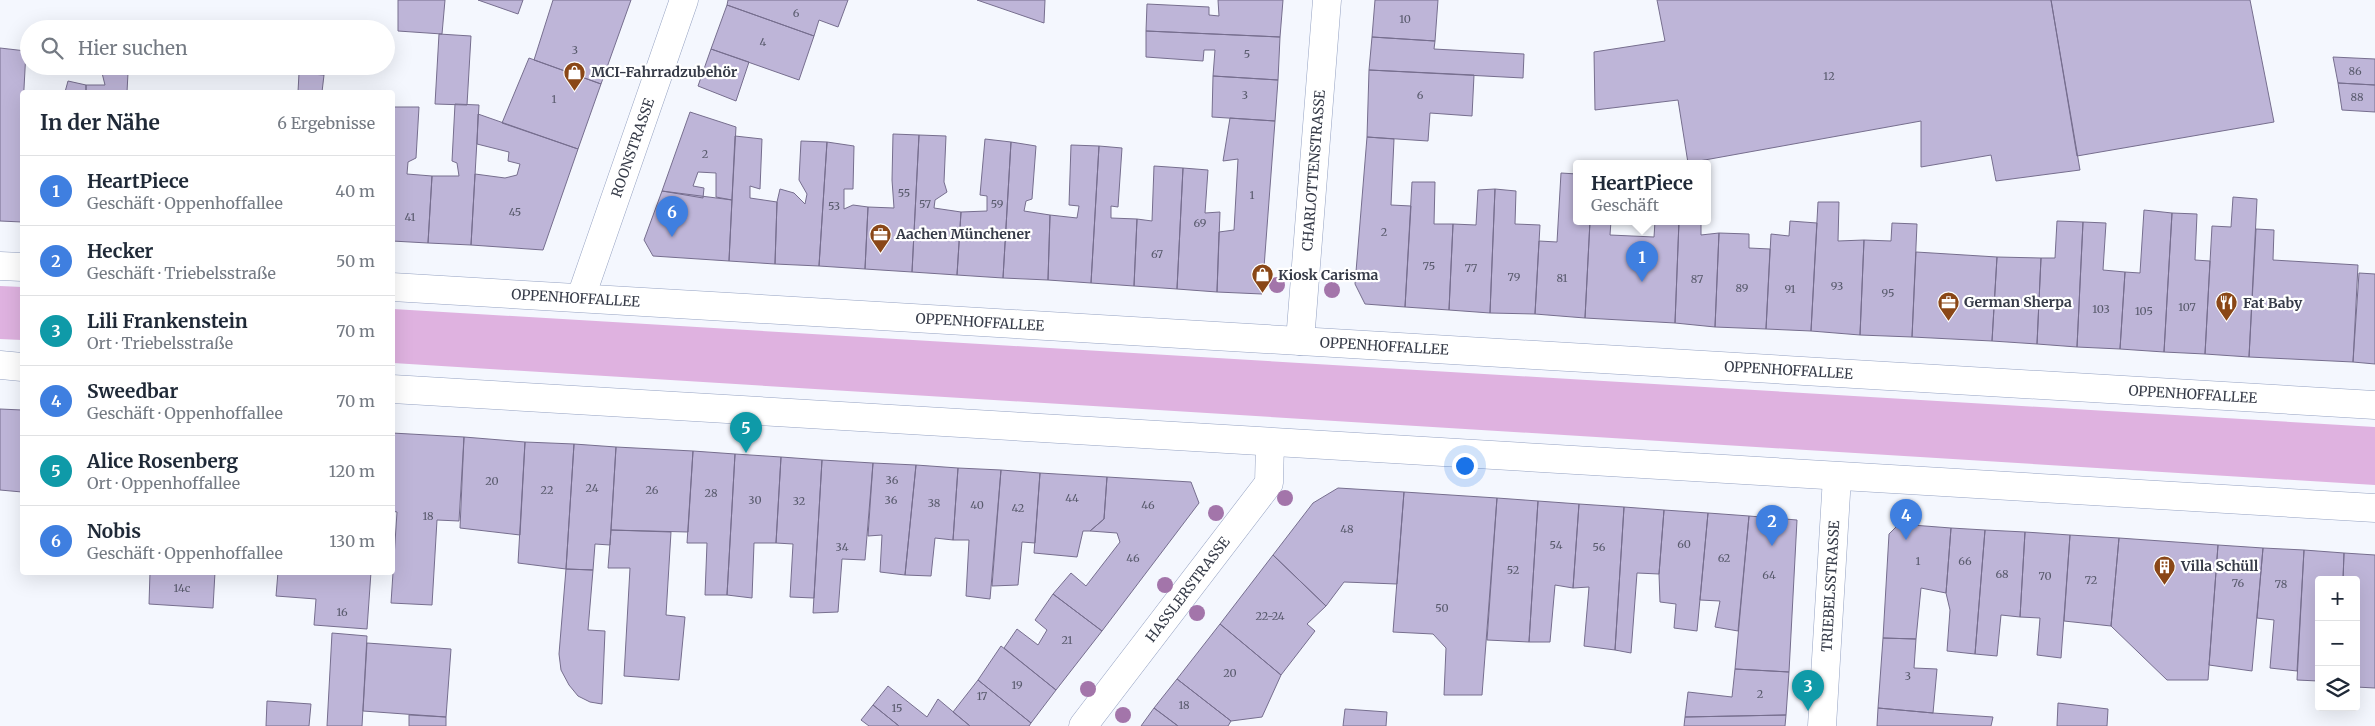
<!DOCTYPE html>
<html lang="de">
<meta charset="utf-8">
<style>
:root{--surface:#fff;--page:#f6f6f7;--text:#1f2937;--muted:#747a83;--line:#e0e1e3;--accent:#2563eb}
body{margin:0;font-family:Merriweather,serif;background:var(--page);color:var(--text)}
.controls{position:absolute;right:15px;bottom:15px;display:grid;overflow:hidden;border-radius:5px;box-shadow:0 5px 20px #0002}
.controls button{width:45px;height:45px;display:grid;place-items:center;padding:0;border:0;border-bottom:1px solid var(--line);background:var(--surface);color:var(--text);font:25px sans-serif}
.you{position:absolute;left:1464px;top:465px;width:18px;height:18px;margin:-12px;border:4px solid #fff;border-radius:50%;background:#1a73e8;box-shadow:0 0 0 8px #1a73e833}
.badge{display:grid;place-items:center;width:32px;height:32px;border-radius:50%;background:var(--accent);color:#fff;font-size:16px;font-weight:700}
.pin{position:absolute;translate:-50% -41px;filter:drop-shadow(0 1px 2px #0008)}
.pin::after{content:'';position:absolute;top:26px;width:18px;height:15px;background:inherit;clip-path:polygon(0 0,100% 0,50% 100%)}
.popup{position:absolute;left:1573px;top:160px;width:138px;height:65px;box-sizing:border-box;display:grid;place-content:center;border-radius:5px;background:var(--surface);filter:drop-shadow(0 1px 4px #0005);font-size:16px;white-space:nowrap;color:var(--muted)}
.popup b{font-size:19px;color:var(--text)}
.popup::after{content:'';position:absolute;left:50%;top:100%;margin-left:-10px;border:10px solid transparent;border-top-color:var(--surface)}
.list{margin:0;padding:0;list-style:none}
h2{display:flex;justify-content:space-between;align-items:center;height:65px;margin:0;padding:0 20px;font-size:21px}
h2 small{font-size:16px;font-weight:400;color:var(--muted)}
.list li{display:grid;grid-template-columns:32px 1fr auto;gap:15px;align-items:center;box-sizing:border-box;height:70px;padding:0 20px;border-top:1px solid var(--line)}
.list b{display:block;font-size:19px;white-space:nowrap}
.list p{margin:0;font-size:16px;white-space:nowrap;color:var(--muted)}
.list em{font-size:16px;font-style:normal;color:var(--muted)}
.icon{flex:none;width:28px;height:28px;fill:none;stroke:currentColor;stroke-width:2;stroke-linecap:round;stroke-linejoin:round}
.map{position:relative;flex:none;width:2375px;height:726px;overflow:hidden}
.search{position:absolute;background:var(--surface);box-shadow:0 5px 20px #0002;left:20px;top:20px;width:375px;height:55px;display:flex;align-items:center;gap:12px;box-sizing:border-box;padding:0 18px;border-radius:28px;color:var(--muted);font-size:19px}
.panel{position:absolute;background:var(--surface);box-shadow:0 5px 20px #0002;left:20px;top:90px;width:375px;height:485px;border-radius:5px}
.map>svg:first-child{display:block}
.green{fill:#dfb2e0}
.building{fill:#beb5d8;stroke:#766e8e}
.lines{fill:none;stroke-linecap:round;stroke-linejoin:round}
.minor-casing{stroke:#95a2c2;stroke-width:29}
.tertiary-casing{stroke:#95a2c2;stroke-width:29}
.minor{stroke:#fff;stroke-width:28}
.tertiary{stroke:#fff;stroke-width:28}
.tree{fill:#a375aa}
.labels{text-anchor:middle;stroke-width:4.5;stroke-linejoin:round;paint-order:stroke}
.number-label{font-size:11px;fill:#585a6c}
.poi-label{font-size:14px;font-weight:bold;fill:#363b48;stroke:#fff;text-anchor:start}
.street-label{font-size:14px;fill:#363b48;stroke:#fff}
</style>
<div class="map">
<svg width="2375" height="726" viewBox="0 0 2375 726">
<rect width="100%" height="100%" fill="#f4f7fe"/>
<path class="green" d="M0,286L22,287V340L0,339Z
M393,309L2375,427V485L393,363Z"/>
<path class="building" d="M398,0H445L442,34L398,31Z
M478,0H523L518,14Z
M553,0H631L601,84L534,60Z
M728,0H848L838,27L819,20L814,36L727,5Z
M977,0H1045L1044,23Z
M1218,0H1283L1280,37L1146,31L1147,4L1209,7V15L1219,16Z
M1375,0H1438L1435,41L1372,37Z
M1657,0H2051L2080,170L1996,181L1991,155L1921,167V121L1688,163L1678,100L1595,110L1594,52L1665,41Z
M2051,0H2250L2274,122L2077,156Z
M727,5L814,36L799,80L711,49Z
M1146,31L1280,37L1278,80L1213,76L1215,50H1204L1203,61L1146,57Z
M439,34L471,36L467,105L435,104Z
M1372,37L1435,41L1434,49L1524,54L1523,78L1369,70Z
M0,48L26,51L21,144L22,145V222L0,221Z
M711,49L749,62L736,101L698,86Z
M2333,57L2375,59V85L2338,83Z
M529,58L601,84L578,149L502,123Z
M106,68L128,73L127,92H86V85H105L102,73Z
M1369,70L1474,75L1472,116L1430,113L1428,141L1367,137Z
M299,73L324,75L322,92H298Z
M1213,76L1278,80L1275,121L1212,117Z
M68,81L86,85V92H65Z
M2338,83L2375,85V112L2342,110Z
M455,104L479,105L471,245L428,243L432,176H459L457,163L452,161Z
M394,107H419L416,158L408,162L407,174L432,176L428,243L392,241Z
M690,112L736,127L732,200L716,197V173L698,172L693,186L704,188L703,198L662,191Z
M478,114L578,149L543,250L471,245L475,174L505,178L517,175L520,164L508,161L509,152L477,144Z
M1230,118L1275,121L1262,294L1217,292L1219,232L1234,230L1238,159L1223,161Z
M893,134L919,135L912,272L865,269L868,207L894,208L892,180Z
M919,135L946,136L944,182L947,192L935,200L934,208L961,212L957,275L912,272Z
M735,136L762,139L760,189L750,186V198L777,202L775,264L729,261Z
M1367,137L1394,139L1391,205L1411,206L1405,307L1365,304L1355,284Z
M985,139L1011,142L1003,278L957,275L961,212L987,211V196L980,195Z
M801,141L827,142L819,266L775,264L777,202L780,189L794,193L805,204L807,194L799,180Z
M827,142L854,146L853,189H844V209L853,205L868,207L865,269L819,266Z
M1011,142L1036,146L1032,199L1026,201L1024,211L1050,215L1048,280L1003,278Z
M1071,145L1099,146L1091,283L1048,280L1050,215L1077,218L1079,206L1069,205Z
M1099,146L1122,148L1118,207L1111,206V218L1137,219L1134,286L1091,283Z
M1154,166L1183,168L1177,289L1134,286L1137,219L1152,221Z
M1183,168L1208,170L1205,213L1220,212L1217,292L1177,289Z
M1561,173L1577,174V221H1590L1585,318L1535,314L1539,241L1557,242Z
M1412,182H1435L1434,224H1453L1449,310L1405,307Z
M1495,189L1490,313L1449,310L1453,224L1476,225L1478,190Z
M1495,189L1516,191L1515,224L1540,225L1535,314L1490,313Z
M662,191L732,200L729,261L653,256L644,240Z
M2233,197L2257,199L2249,357L2205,354L2212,226L2231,227Z
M1818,202H1839L1838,241L1864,240L1860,335L1811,331Z
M2144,210L2172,213L2164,352L2120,349L2125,272L2140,273Z
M2172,213L2197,214L2195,260L2210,261L2205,354L2164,352Z
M1590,221H1611L1610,235L1654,237L1655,221H1679L1675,323L1585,318Z
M1679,221H1701V235L1719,233L1715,327L1675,323Z
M1790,221L1817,223L1811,331L1766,329L1771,234L1789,236Z
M2057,221L2083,222L2077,347L2037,344L2041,258H2055Z
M2083,222L2106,223L2103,270L2125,272L2120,349L2077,347Z
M1892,223L1917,224L1912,337L1860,335L1864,240L1891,241Z
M2256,229L2274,230L2273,260L2358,265L2353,362L2249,357Z
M1719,233L1749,234V248L1770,249L1766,329L1715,327Z
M1916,252L1997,257L1992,341L1912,337Z
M1997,257L2041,258L2037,344L1992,341Z
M2359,273L2375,274V364L2353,362Z
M0,409L22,410V492L0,490Z
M392,433L464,437L459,521L437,520L432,605L391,603L397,512L392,511Z
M464,437L525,442L520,535L460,528Z
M525,442L574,444L566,569L518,563Z
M574,444L616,447L610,545L595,544L593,570L566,569Z
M616,447L693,451L688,532L611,530Z
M693,451L735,454L727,595H705L707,543H687Z
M735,454L781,457L776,543H754L752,598L727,595Z
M781,457L822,460L814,598L790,597L793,544L776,543Z
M822,460L873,463L865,560L842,559L838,612L813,613Z
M873,463L916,465L905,575L880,572L882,535L868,536Z
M916,465L958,468L953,540L935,538L931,576L905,575Z
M958,468L1001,470L990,599L966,596L969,540H953Z
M1001,470L1040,473L1035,543L1022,542L1018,585L992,586Z
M1040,473L1107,477L1104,519L1090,531H1083L1077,557L1034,553Z
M1107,477L1191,482L1199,503L1102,631L1053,594L1071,573L1086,586L1120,542L1117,533L1090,531L1104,519Z
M1338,488L1404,492L1397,584L1344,582L1326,606L1273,555L1313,503Z
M1404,492L1497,498L1482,695H1444L1446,648L1433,634L1393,632Z
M1497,498L1538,501L1529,642L1487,640Z
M1538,501L1579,504L1573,588L1555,585L1550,642H1529Z
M1579,504L1624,507L1615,650L1584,646L1589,587L1573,588Z
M1624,507L1664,510L1659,574L1637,573L1631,653L1615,650Z
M1664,510L1708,513L1697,631L1674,628L1676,604L1660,602L1659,574Z
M1708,513L1749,516L1738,631L1715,627L1720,601L1700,600Z
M1749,516L1797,520L1789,672L1735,669Z
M1899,524L1951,528L1946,593L1921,588L1916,639L1883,638L1889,534Z
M1951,528L1985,530L1975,654L1947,651L1950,610L1946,593Z
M611,530L671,532L666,615L685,617L679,680L624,676L630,568H608Z
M1985,530L2025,532L2020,617L2001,615L1997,656L1975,654Z
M2025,532L2070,535L2061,658L2037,655L2040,618L2020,617Z
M2070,535L2119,538L2111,626L2064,621Z
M2119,538L2218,545L2208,680H2167L2111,626Z
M2218,545L2263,548L2252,671L2209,665Z
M2263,548L2304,550L2297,671L2270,668L2274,620L2257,618Z
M2304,550L2344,553L2343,580H2319L2318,681L2297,680Z
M2344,553L2375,555V688L2356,687V580H2343Z
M1273,555L1326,606L1307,624L1315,631L1281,675L1220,624Z
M566,569L593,570L588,630L605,631L602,704L590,702L578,696L569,685L561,670L559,654Z
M150,572H215L213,608L149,604Z
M278,572H371L367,629L314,625L316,599L276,596Z
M1053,594L1102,631L1056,690L1004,648L1017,629L1038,645L1047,630L1035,620Z
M1220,624L1281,675L1262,717L1231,721L1177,679Z
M332,633L367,636L362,726H327Z
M1883,638L1916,639L1914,668L1937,669L1933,713L1878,708Z
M367,643L451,649L446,717L363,711Z
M1001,646L1056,690L1031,723L978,680Z
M1735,669L1789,672L1786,715L1685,717L1688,692L1732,697Z
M1177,679L1231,721L1228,726H1178L1154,708Z
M978,680L1031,723L1029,726H970L953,712Z
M888,686L927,717L938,699L970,726H899L873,705Z
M267,701L311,704L309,726H266Z
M2058,703L2108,709L2107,726H2057Z
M873,705L899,726H869L861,720Z
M1154,708L1178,726H1141Z
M1878,708L1933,713L1993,717L1991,726H1877Z
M1345,709L1387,712L1386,726H1343Z
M409,715L446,717V726H409Z
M1786,715L1785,726H1684L1685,717Z"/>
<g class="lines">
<defs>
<g id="minor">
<path id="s1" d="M581,297L684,0"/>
<path id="s2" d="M1300,341L1327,0"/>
<path id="s3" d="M1083,726L1269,483L1270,443"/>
<path id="s4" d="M1822,726L1837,477"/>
</g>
<g id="tertiary">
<path d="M0,266L22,267"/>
<path id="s5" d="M392,287L2375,405"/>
<path d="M0,365L22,367"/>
<path d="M392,389L2375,508"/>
</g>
</defs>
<use href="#minor" class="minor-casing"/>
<use href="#tertiary" class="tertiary-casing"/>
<use href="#minor" class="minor"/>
<use href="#tertiary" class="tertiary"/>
</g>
<g class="tree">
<circle cx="1277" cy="285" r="8"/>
<circle cx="1332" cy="290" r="8"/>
<circle cx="1285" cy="498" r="8"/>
<circle cx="1216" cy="513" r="8"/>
<circle cx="1165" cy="585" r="8"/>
<circle cx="1197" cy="613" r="8"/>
<circle cx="1088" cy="689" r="8"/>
<circle cx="1123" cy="715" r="8"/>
</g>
<defs>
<symbol id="shop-pin" viewBox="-11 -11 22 30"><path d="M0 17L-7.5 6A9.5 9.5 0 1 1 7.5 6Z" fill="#8a4717" stroke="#fff"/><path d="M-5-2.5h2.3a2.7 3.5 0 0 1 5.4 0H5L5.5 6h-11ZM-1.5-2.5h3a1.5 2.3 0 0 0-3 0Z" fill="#fff"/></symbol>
<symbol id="office-pin" viewBox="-11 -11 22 30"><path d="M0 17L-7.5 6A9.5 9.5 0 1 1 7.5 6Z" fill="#8a4717" stroke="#fff"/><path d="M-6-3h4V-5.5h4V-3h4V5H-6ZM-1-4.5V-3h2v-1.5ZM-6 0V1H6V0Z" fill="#fff"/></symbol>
<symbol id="restaurant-pin" viewBox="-11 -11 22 30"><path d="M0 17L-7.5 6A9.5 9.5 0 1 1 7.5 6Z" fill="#8a4717" stroke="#fff"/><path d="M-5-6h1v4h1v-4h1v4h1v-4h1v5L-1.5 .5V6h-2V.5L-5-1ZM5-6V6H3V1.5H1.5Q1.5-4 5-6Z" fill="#fff"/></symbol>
<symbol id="building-pin" viewBox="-11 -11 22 30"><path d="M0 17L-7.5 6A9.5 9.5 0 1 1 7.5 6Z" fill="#8a4717" stroke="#fff"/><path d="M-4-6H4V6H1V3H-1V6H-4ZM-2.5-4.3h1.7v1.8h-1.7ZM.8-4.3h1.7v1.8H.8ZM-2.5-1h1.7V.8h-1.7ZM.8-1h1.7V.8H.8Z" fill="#fff"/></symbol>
</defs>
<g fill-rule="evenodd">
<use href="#shop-pin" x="562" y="60" width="25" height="34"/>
<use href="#office-pin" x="868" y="222" width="25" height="34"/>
<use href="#shop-pin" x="1250" y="262" width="25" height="34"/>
<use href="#office-pin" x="1936" y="290" width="25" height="34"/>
<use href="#restaurant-pin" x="2214" y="290" width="25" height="34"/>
<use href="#building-pin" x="2152" y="554" width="25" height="34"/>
</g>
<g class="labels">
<g class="number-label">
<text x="796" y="17">6</text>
<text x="1405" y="23">10</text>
<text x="763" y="46">4</text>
<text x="575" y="54">3</text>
<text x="1247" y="58">5</text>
<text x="2355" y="75">86</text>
<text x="1829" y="80">12</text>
<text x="1245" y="99">3</text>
<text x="1420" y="99">6</text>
<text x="2357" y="101">88</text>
<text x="554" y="103">1</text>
<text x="705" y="158">2</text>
<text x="904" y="197">55</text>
<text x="1252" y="199">1</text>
<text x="925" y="208">57</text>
<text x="997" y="208">59</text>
<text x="834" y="210">53</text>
<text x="515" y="216">45</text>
<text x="410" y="221">41</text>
<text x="1200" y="227">69</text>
<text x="1384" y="236">2</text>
<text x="1157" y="258">67</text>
<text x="1429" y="270">75</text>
<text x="1471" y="272">77</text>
<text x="1514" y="281">79</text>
<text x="1562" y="282">81</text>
<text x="1697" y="283">87</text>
<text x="1837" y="290">93</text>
<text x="1742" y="292">89</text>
<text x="1790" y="293">91</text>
<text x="1888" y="297">95</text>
<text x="2187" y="311">107</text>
<text x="2101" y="313">103</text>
<text x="2144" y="315">105</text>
<text x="892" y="484">36</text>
<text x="492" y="485">20</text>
<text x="592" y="492">24</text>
<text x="547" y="494">22</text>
<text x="652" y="494">26</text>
<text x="711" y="497">28</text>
<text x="1072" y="502">44</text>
<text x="755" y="504">30</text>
<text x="891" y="504">36</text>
<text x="799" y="505">32</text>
<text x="934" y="507">38</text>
<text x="977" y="509">40</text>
<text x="1148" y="509">46</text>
<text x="1018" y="512">42</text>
<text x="428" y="520">18</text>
<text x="1347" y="533">48</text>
<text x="1684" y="548">60</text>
<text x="1556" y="549">54</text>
<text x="842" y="551">34</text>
<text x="1599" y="551">56</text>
<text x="1133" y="562">46</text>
<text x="1724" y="562">62</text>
<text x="1918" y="565">1</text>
<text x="1965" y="565">66</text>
<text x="1513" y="574">52</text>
<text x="2002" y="578">68</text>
<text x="1769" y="579">64</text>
<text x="2045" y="580">70</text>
<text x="2091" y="584">72</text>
<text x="2238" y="587">76</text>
<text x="2281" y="588">78</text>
<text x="182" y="592">14c</text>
<text x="1442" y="612">50</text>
<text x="342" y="616">16</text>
<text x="1270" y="620">22-24</text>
<text x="1067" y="644">21</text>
<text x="1230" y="677">20</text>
<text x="1908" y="680">3</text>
<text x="1017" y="689">19</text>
<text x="1760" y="698">2</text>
<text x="982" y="700">17</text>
<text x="1184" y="709">18</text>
<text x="897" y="712">15</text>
</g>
<g class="poi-label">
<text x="591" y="77">MCI-Fahrradzubehör</text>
<text x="896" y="239">Aachen Münchener</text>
<text x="1278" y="280">Kiosk Carisma</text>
<text x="1964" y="307">German Sherpa</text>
<text x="2243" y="308">Fat Baby</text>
<text x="2181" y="571">Villa Schüll</text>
</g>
<g class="street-label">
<text dy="5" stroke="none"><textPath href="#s1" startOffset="158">ROONSTRASSE</textPath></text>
<text dy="5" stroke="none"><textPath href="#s2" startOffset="171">CHARLOTTENSTRASSE</textPath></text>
<text dy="5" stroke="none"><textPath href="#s5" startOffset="184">OPPENHOFFALLEE</textPath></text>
<text dy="5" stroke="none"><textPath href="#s5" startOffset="589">OPPENHOFFALLEE</textPath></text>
<text dy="5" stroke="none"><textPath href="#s5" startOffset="994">OPPENHOFFALLEE</textPath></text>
<text dy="5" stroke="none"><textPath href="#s5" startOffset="1399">OPPENHOFFALLEE</textPath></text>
<text dy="5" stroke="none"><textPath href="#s5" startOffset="1804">OPPENHOFFALLEE</textPath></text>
<text dy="5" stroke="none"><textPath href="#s4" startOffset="140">TRIEBELSSTRASSE</textPath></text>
<text dy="5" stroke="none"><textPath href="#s3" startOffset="172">HASSLERSTRASSE</textPath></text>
</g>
</g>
</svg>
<div class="controls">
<button>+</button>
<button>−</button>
<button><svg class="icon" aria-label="layers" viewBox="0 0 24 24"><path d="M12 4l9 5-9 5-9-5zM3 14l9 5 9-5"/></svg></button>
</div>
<div class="you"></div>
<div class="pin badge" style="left:1642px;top:282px;background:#3f7fe0">1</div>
<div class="popup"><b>HeartPiece</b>Geschäft</div>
<div class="pin badge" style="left:1772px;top:546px;background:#3f7fe0">2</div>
<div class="pin badge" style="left:1808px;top:711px;background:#0f9aa8">3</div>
<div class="pin badge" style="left:1906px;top:540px;background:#3f7fe0">4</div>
<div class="pin badge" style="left:746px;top:453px;background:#0f9aa8">5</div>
<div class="pin badge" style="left:672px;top:237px;background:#3f7fe0">6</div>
<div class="search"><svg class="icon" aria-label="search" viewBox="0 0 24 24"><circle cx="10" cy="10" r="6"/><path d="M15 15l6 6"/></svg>Hier suchen</div>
<section class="panel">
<h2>In der Nähe<small>6 Ergebnisse</small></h2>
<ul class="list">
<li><span class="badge" style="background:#3f7fe0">1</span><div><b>HeartPiece</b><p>Geschäft · Oppenhoffallee</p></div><em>40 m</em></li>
<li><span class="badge" style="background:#3f7fe0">2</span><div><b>Hecker</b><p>Geschäft · Triebelsstraße</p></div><em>50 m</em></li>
<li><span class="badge" style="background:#0f9aa8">3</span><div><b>Lili Frankenstein</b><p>Ort · Triebelsstraße</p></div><em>70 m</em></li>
<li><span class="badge" style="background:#3f7fe0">4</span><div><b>Sweedbar</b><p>Geschäft · Oppenhoffallee</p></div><em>70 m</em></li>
<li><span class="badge" style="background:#0f9aa8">5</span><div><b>Alice Rosenberg</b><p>Ort · Oppenhoffallee</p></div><em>120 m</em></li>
<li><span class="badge" style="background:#3f7fe0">6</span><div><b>Nobis</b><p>Geschäft · Oppenhoffallee</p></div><em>130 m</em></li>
</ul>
</section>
</div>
